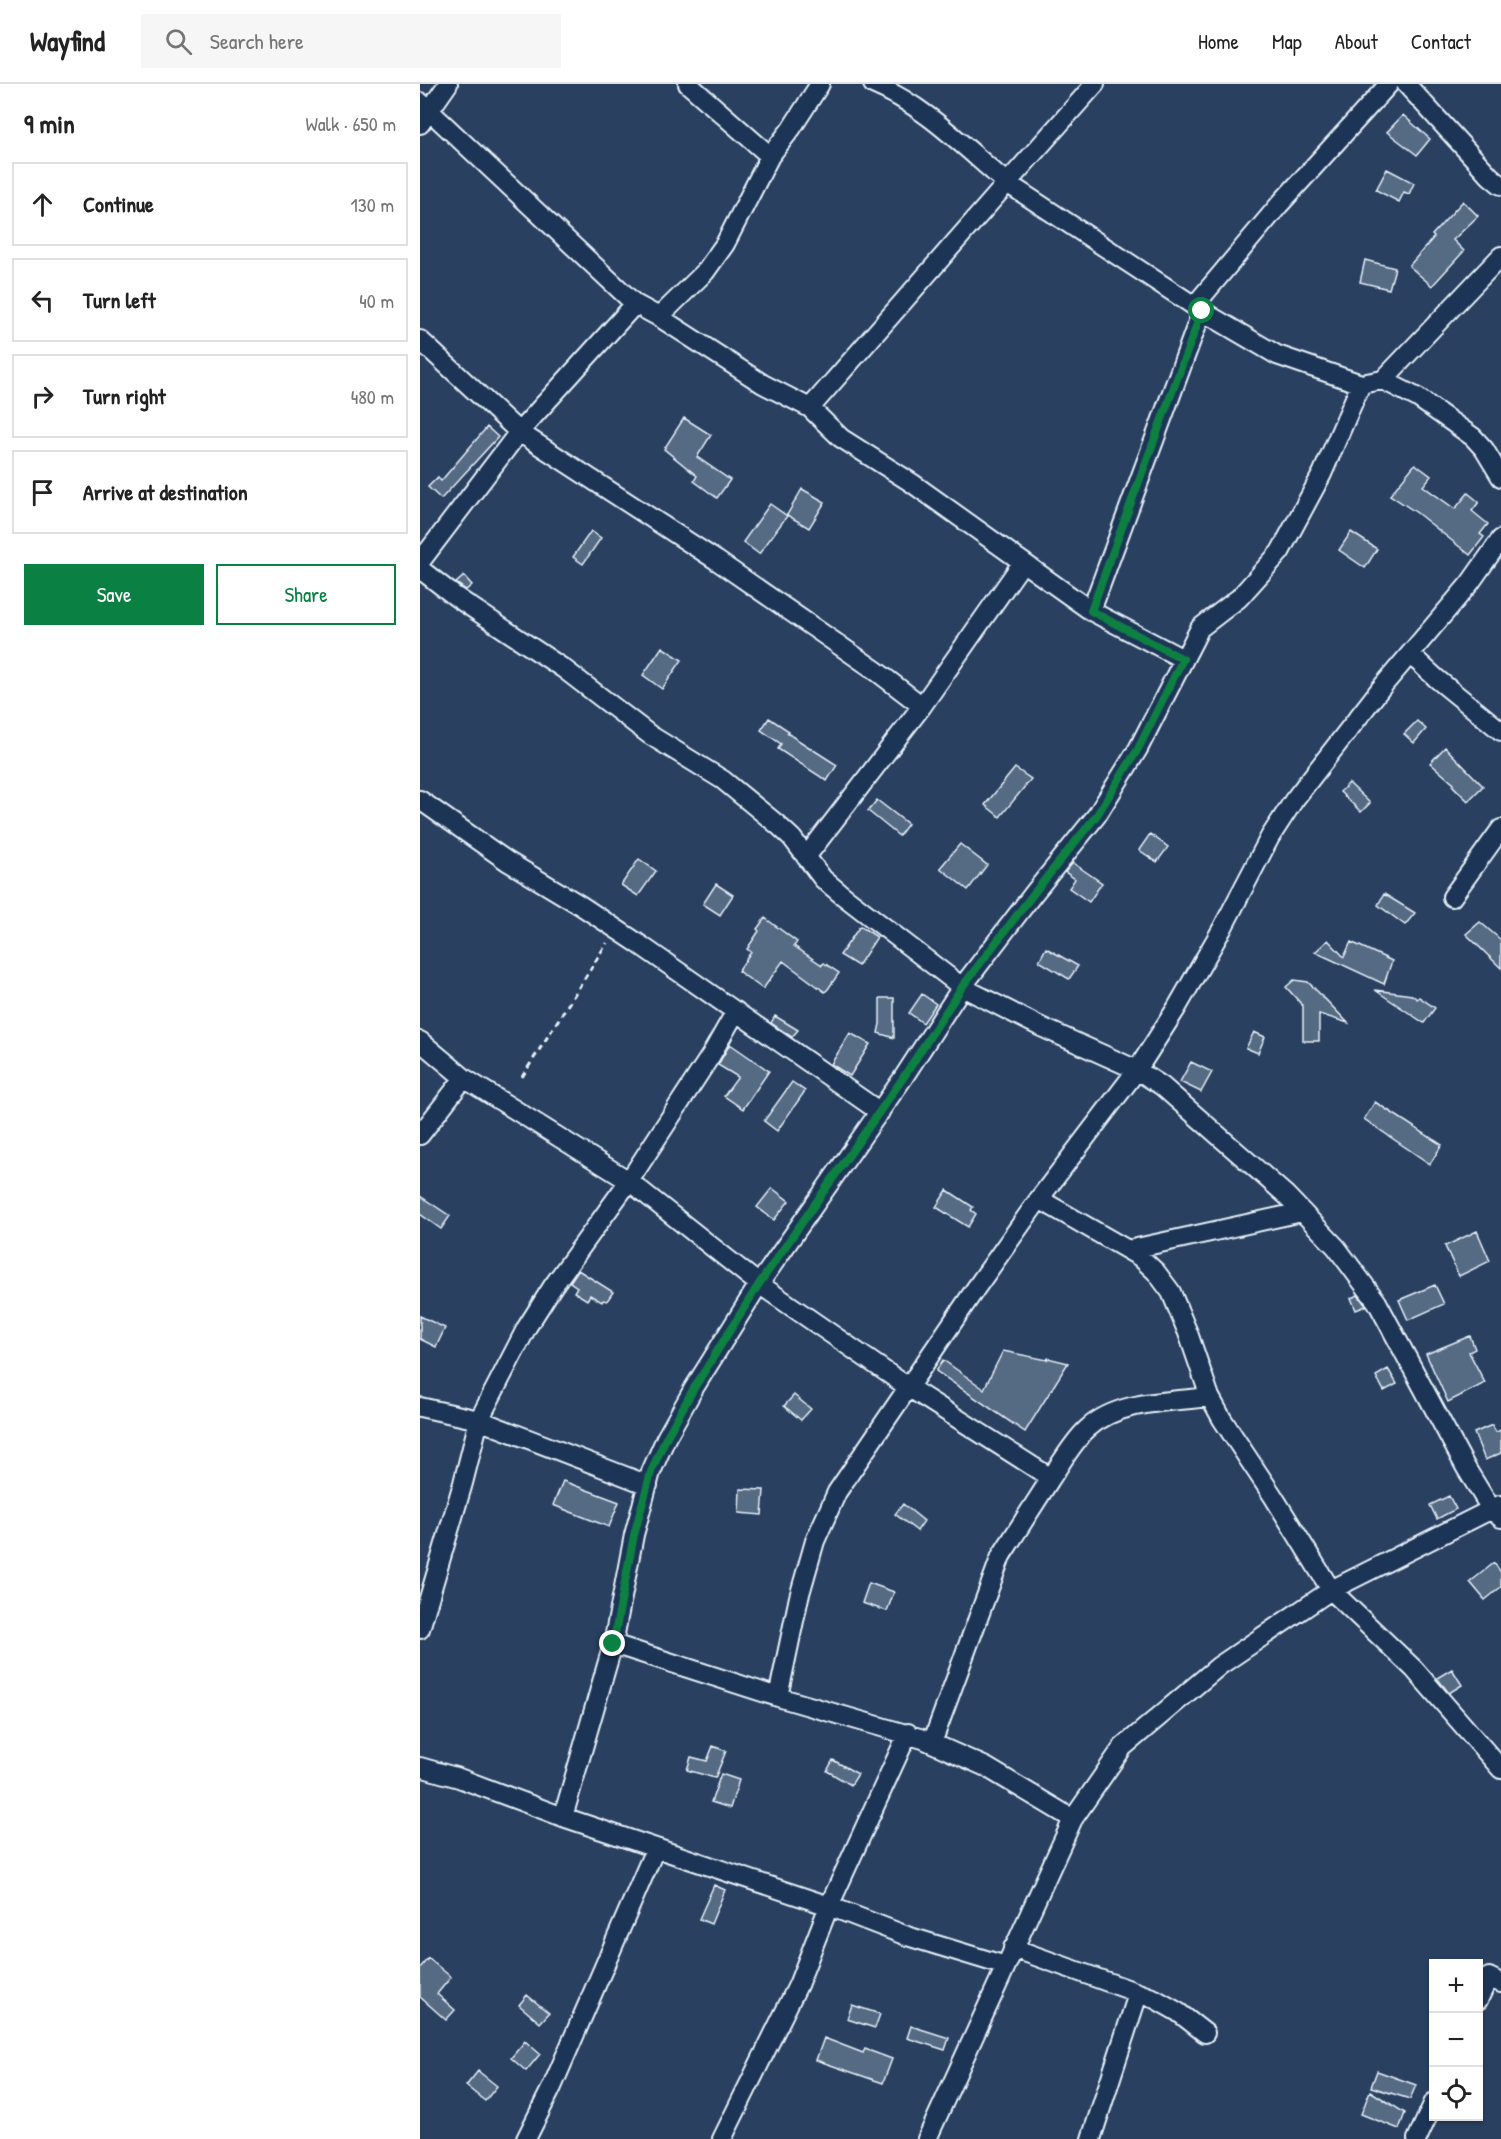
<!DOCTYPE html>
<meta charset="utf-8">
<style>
:root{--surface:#fff;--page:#f6f6f6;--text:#222;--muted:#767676;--line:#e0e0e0;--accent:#0b8043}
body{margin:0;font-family:"Patrick Hand",sans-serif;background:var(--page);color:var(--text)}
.controls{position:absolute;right:18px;bottom:18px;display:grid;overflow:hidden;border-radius:0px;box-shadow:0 2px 4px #0004}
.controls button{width:54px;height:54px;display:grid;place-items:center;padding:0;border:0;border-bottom:2px solid var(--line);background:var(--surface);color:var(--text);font:30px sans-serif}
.stop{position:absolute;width:18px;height:18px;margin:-14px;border:4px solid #0b8043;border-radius:50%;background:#fff}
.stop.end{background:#0b8043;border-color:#fff;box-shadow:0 2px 6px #0008}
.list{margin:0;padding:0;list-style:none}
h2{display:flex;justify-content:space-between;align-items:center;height:78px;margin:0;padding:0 24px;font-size:26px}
h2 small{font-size:20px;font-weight:400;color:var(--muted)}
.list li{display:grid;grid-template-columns:39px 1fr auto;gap:18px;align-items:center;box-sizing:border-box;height:84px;margin:0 12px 12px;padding:0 12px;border:2px solid var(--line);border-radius:0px}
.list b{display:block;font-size:22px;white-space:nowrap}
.list em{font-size:20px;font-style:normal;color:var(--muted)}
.actions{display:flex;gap:12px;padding:18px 24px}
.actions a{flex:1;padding:14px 0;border:2px solid var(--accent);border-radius:0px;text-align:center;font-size:21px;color:var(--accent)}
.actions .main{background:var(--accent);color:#fff}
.icon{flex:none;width:33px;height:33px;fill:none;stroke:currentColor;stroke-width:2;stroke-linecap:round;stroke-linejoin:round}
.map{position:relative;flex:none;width:1081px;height:2055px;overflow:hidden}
header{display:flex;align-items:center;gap:36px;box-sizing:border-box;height:84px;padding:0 30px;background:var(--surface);border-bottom:2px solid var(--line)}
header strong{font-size:28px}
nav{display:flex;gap:33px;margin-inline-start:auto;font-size:21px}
.search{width:420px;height:54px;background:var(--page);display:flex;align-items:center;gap:15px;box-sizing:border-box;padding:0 21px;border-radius:0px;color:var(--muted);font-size:22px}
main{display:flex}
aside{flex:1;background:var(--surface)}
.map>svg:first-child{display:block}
.building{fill:#556a83;stroke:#e8f1f8;stroke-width:1.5}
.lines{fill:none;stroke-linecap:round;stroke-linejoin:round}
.minor-casing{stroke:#e8f1f8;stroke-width:22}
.path{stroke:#e8f1f8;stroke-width:3;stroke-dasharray:6 4.5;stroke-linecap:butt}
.minor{stroke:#1d3557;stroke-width:18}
.route{stroke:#0b8043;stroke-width:8}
</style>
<header>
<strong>Wayfind</strong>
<div class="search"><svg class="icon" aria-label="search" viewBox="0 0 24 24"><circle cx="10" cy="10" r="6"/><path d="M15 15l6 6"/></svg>Search here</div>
<nav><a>Home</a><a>Map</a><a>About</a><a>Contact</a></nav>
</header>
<main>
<aside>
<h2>9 min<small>Walk · 650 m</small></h2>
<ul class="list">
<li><svg class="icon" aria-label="ahead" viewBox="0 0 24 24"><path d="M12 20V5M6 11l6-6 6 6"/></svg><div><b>Continue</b></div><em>130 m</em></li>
<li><svg class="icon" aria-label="left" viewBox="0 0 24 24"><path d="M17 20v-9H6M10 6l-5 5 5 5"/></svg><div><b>Turn left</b></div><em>40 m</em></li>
<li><svg class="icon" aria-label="right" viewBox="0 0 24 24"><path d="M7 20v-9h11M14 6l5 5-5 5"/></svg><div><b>Turn right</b></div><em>480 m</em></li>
<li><svg class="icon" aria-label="arrive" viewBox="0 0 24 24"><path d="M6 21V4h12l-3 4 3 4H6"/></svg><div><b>Arrive at destination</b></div></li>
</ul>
<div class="actions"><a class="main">Save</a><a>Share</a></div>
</aside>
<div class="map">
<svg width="1081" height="2055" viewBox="0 0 1081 2055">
<rect width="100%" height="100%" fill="#294061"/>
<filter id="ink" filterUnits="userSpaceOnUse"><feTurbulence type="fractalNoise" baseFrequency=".0167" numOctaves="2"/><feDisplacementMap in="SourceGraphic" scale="12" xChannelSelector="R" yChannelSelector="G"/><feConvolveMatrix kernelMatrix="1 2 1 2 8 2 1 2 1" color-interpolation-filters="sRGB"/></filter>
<g filter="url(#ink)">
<path class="building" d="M983,31L1010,55L997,71L967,48Z
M967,85L994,99L989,110L984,108L979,118L956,106Z
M1043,117L1058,132L1033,156L1044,167L1012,202L989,182L1014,153L1012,151Z
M945,176L975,184L969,205L940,198Z
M264,334L291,351L277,373L310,396L297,414L274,397L277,392L244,365Z
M67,343L78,353L21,415L8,403L18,393L21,397Z
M995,380L1011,392L1003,402L1035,425L1048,409L1059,418L1052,427L1068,440L1060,450L1064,453L1050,471L997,429L970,411Z
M382,405L405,418L389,444L367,431Z
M350,420L367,432L339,470L323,458Z
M171,447L181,454L163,480L153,473Z
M931,448L957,465L945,484L919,466Z
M44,492L52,501L46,506L36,499Z
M242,563L262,576L242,605L223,591Z
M349,634L369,647L367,649L417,681L407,697L358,665L361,660L341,646Z
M997,637L1006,645L994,659L984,650Z
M1025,663L1063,702L1048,717L1033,702L1034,700L1010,679Z
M595,684L611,695L580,733L565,721Z
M929,699L950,719L941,728L920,708Z
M457,716L488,740L479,752L448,727Z
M730,750L748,763L737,778L719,766Z
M540,760L567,781L548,806L520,784Z
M219,775L236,787L218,812L201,801Z
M653,779L682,799L669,818L649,804L655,795L645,788Z
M296,800L313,811L300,831L283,820Z
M964,810L995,829L985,841L958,821Z
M345,834L377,858L374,862L402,881L404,879L419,889L408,905L405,908L363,877L343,905L318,887L331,868L327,865L339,847L337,845Z
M1060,838L1081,856V884L1046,850Z
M440,842L457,853L438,882L420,871Z
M908,856L924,873L931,858L972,877L964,900L895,868Z
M626,864L658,882L649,895L619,877Z
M874,896L888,898L902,912V914L905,915L928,939L899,930V957H883V922L866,903Z
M955,906L992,911L997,915L999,913L1015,924L1004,939Z
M502,910L516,920L503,939L489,929Z
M460,914H474V954L458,949L460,940Z
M355,932L378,946L372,953L351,939Z
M834,948L845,953L838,969L826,964Z
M430,949L450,960L430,992L411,980Z
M310,960L349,987L323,1025L304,1012L318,993L298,981Z
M771,978L792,988L781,1008L760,998Z
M372,998L385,1007L357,1047L344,1037Z
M955,1018L1022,1061L1010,1080L944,1035Z
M352,1104L369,1117L354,1136L337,1123Z
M527,1106L553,1123L551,1126L556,1130L548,1143L516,1123Z
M0,1112L30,1132L21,1145L0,1130Z
M1057,1147L1070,1177L1039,1192L1025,1162Z
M158,1186L193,1208L187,1217L183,1216L182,1218L170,1211L167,1216L154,1208L157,1203L150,1198Z
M1015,1201L1024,1220L988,1236L979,1216Z
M938,1211L946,1222L936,1226L931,1214Z
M0,1232L25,1244L16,1263L0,1255Z
M1050,1252L1055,1265L1049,1268L1065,1299L1028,1318L1006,1270Z
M583,1267L627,1276L628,1274L648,1279L605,1348L516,1287L523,1276L564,1305Z
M968,1285L977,1300L964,1307L956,1292Z
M374,1311L391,1325L381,1336L364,1322Z
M1072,1341L1076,1348L1081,1346V1369L1065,1376L1054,1349Z
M143,1397L199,1418L189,1443L133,1421Z
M320,1405L344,1406L342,1431L319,1429Z
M1029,1412L1036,1425L1017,1435L1010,1421Z
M483,1420L504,1437L497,1447L475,1430Z
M1074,1479L1081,1488V1503L1065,1516L1050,1498Z
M449,1499L474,1508L467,1527L442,1519Z
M1032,1585L1042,1601L1029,1609L1017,1594Z
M293,1662L306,1667L295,1694L267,1686L271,1673L287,1677Z
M413,1676L438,1690L431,1701L407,1687Z
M301,1690L319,1696L310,1724L291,1718Z
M294,1801L305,1806L291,1840L279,1835Z
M8,1874L31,1893L17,1910L35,1926L26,1936L0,1913V1884Z
M107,1911L129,1929L120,1939L99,1921Z
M432,1921L460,1930L455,1944L427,1935Z
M491,1942L529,1954L525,1966L487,1954Z
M404,1954L443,1969L445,1965L472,1975L463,1999L396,1976Z
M105,1957L120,1970L106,1987L91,1974Z
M58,1987L77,2002L65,2017L46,2002Z
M957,1987L996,2001L990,2015L951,2003Z
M950,2007L985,2029L979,2045L941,2030Z"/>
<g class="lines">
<defs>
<path id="minor" d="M268,0L350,72
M453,0C504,21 545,64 587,99L675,0
M986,0L1070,92L1081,101
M0,18L215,220L239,233L285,188L305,160L350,72L371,45L400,0
M0,40L28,0
M775,221L859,121L969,0
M239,233L343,300L390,324L421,354L492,399L671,527L763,575
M0,256L99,348L296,476L455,586L502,622
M963,296L1081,172
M390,324L587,99L782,227L857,271L941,300L963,296L998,314L1053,353L1064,365L1081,393
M0,478L99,348L215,220
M0,485L36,513L144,585L230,651L303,696L358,741L372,754L403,795L421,810L542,903L619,942L717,986L742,1002L866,1111L916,1163L957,1218L1046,1384L1071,1425L1081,1434
M671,527L782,227
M990,570L1017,595L1081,647
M0,716L87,777L160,821L216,858L460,1028
M386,773L502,622L603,478
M1032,813L1081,745
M0,957L44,994L209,1097L339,1200L488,1303L631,1394L581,1472L512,1659
M0,1051L44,994
M619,1115L720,1173L736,1188L751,1208L768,1249L790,1313L802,1335L853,1412L911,1506L994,1585L1081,1685
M708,1166L882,1128
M0,1323L59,1336L228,1401
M631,1394C642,1378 652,1359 667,1345C698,1316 750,1318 790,1313
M0,1545L43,1399L59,1336L107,1243L133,1202L209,1097L291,971L316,927
M193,1560L358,1613L503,1655L566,1683L653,1735
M358,1613L379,1513L395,1457L417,1408L556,1204L619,1115L717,986L756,925L802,845L850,753L874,716L961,604L1050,499L1081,455
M0,1683L39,1694L143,1733L409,1822L487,1852L586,1882
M143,1733L193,1560L214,1451L231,1388L246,1354L274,1304L339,1200L483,994L542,903L614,809L677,731L718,665L780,544L819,514L860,468L902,390L941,300
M593,1864L735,1915L758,1928L785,1949
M1058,1916L1069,1893L1081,1899
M106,2055L132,2003L235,1765
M302,2055L378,1901L409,1822L488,1649
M507,2055L653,1735L703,1663L799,1582L911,1506L1080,1421
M671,2055L718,1910
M997,2055L1014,2018"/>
</defs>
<use href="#minor" class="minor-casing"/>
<path class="path" d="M102,993L187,859"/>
<use href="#minor" class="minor"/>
</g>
</g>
<g class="lines" filter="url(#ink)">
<path class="route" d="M193,1560L214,1451L231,1388L246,1354L274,1304L339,1200L483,994L542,903L614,809L677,731L718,665L763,575L671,527L782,227"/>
</g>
</svg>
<div class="controls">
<button>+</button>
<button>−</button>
<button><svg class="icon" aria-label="locate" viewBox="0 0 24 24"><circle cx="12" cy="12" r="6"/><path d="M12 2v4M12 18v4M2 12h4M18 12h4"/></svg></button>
</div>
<div class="stop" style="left:782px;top:227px"></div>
<div class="stop end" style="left:193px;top:1560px"></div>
</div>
</main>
